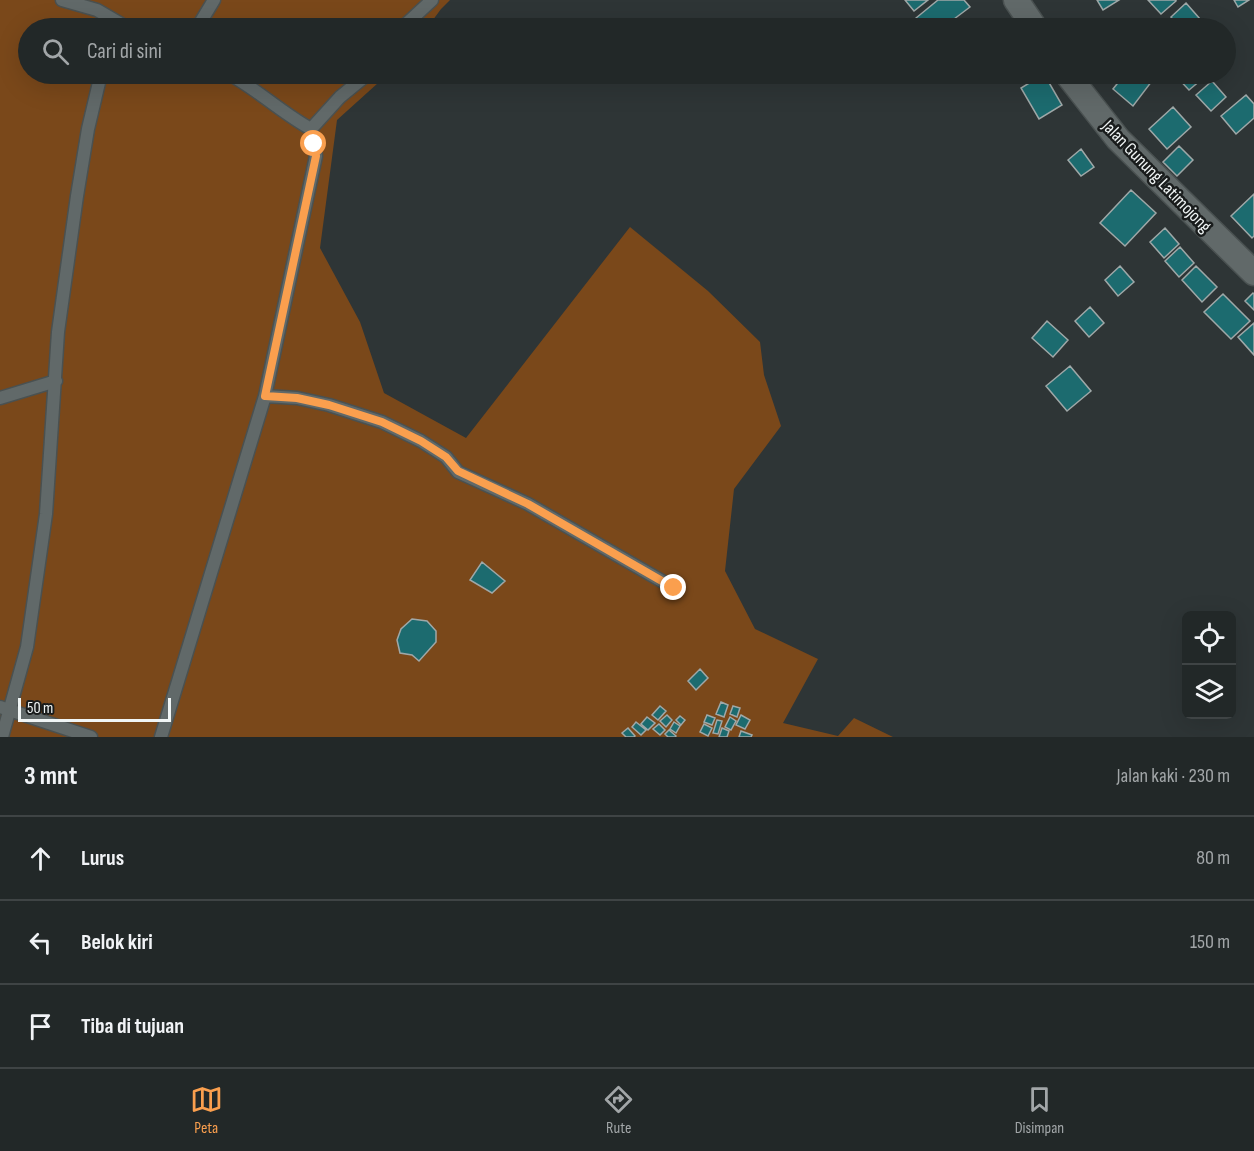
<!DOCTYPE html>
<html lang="id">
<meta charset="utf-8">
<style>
:root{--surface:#222828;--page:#2a3030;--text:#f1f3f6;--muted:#a2a6a8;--line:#3f4445;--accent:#fa9f4e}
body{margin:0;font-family:"Sofia Sans Condensed",sans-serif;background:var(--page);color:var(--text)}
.controls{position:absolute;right:18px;bottom:18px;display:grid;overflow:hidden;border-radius:9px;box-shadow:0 6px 24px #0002}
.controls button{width:54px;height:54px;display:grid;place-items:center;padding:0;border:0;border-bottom:2px solid var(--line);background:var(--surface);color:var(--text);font:30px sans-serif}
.scale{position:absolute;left:18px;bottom:15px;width:153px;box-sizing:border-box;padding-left:6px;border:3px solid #f0f5f5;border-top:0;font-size:16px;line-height:21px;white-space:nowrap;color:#f0f5f5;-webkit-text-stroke:4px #191c1c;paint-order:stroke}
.stop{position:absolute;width:18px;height:18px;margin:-14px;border:4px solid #fa9f4e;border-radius:50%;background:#fff}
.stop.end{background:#fa9f4e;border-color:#fff;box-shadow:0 2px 6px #0008}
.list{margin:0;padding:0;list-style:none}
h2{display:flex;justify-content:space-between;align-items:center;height:78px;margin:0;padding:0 24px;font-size:26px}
h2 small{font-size:20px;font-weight:400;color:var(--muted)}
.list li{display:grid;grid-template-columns:39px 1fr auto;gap:18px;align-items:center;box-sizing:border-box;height:84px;padding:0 24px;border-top:2px solid var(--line)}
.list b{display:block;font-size:22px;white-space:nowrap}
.list em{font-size:20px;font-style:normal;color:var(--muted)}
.icon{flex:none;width:33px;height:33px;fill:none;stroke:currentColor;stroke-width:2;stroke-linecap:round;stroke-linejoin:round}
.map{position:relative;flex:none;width:1254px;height:737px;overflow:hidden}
.search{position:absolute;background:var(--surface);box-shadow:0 6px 24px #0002;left:18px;right:18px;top:18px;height:66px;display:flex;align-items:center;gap:15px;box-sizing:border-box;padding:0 21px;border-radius:33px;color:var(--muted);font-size:22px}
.sheet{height:330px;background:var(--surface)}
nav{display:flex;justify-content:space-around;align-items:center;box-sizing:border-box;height:84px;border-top:2px solid var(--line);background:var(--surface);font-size:16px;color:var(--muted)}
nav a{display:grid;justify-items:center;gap:3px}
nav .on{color:var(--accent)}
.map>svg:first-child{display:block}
.green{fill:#7a481a}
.building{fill:#1c6b6f;stroke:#9fa8a8;stroke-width:1.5}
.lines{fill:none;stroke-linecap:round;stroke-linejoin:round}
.service-casing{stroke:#4a5151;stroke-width:15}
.minor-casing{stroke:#4a5151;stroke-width:27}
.service{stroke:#616969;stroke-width:12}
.minor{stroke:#616969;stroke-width:24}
.route{stroke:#fa9f4e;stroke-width:8}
.labels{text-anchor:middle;stroke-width:5;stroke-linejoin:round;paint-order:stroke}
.street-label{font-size:18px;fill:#f0f5f5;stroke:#191c1c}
</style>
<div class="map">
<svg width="1254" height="737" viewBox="0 0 1254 737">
<rect width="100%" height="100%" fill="#2e3536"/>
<path class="green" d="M0,0H450L441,9L427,28H28V74H388L337,120L320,248L360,322L384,393L466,438L630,227L708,291L760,342L764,375L781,426L734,489L725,571L755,629L818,659L783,723L838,736L854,718L893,737H0Z"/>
<path class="building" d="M905,0H928L914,11Z
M938,0H964L970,7L942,28H924L916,18Z
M1097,0H1119L1103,10Z
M1148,0H1176V1L1161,14Z
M1234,0H1249L1238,7Z
M1186,3L1200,19L1189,28H1181L1171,17Z
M1204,22L1210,28H1197Z
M1044,74L1062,105L1039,119L1021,88Z
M1125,74H1142L1152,81L1133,106L1113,89Z
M1174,74H1205L1207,75L1189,90Z
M1212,81L1226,97L1211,111L1196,95Z
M1246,95L1254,104V118L1236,134L1221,116Z
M1173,107L1191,127L1167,149L1149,129Z
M1179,146L1193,160L1177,176L1163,162Z
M1081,149L1094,167L1081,176L1068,160Z
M1131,190L1156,213L1125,246L1100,223Z
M1254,194V236L1252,238L1231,216Z
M1165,228L1179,244L1164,258L1150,242Z
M1180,247L1194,263L1179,277L1165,261Z
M1120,266L1134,282L1118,296L1105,280Z
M1196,266L1217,287L1202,302L1182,280Z
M1253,293L1254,294V310L1245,301Z
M1223,294L1250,321L1231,339L1204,312Z
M1090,307L1104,323L1089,337L1075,321Z
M1047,321L1068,340L1053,357L1032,338Z
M1254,323V355L1238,337Z
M1070,366L1091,391L1067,411L1046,386Z
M482,562L505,581L492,593L470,580Z
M412,619L427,621L436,631V642L419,661L412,655L400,653L397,640L401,629Z
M700,669L708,678L696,690L688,681Z
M721,702L728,705L724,717L716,714Z
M660,706L666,711L658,720L652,715Z
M733,706L740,708L737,717L730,714Z
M667,715L672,720L666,727L660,721Z
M707,715L715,718L712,725L704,722Z
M741,715L750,720L745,729L736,725Z
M680,716L685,720L681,725L676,720Z
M647,717L655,723L648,730L641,724Z
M730,717L736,721L731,730L725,727Z
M717,720L722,721L718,734L713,733Z
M636,722L646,730L641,735L632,727Z
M674,722L680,726L676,733L670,729Z
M659,724L665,730L660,735L653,729Z
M704,724L712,728L708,736L700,732Z
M628,728L635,736L634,737H626L622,733Z
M722,728L729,731L727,737H719Z
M669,730L676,736L675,737H668L665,734Z
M741,731L752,735L751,737H739Z"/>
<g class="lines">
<defs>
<path id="service" d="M62,0L97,10L121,24
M197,28L214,0
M402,28L432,0
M229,74C258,90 282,113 311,129L316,156L265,396
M311,129L340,97L368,74
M0,398L56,381
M0,707L91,737
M2,737L27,647L46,514L58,332L77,196L88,129L101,74
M161,737L265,396L297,398L329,405L382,422L421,441L446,457L458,472L528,504L674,588"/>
<path id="minor" d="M1016,0L1035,28
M1067,74L1118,139L1254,273"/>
</defs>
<use href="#service" class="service-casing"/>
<use href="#minor" class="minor-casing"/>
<use href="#service" class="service"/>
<use href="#minor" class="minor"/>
</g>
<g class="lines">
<path class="route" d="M314,144L316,156L265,396L297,398L329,405L382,422L421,441L446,457L458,471L528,504L674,588"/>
</g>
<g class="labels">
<g class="street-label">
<text transform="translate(1157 176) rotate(46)" y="6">Jalan Gunung Latimojong</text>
</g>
</g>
</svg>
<div class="controls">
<button><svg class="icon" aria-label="locate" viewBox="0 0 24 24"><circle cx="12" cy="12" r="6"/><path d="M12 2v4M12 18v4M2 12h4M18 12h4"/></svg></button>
<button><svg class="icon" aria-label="layers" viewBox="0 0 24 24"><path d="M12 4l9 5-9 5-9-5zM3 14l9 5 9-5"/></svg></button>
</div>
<div class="scale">50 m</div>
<div class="stop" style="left:314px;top:144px"></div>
<div class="stop end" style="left:674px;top:588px"></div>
<div class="search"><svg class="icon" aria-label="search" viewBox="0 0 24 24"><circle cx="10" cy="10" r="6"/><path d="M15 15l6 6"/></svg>Cari di sini</div>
</div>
<section class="sheet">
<h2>3 mnt<small>Jalan kaki · 230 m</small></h2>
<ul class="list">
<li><svg class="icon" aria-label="ahead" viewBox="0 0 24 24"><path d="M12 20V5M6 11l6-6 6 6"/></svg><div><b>Lurus</b></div><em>80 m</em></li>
<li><svg class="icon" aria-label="left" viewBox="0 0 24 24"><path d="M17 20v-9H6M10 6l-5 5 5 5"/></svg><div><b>Belok kiri</b></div><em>150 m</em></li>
<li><svg class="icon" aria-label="arrive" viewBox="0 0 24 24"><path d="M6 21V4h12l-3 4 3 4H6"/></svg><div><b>Tiba di tujuan</b></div></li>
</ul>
</section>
<nav>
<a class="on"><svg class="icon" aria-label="map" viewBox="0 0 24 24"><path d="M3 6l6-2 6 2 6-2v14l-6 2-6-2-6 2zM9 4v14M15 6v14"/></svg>Peta</a>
<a><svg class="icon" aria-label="directions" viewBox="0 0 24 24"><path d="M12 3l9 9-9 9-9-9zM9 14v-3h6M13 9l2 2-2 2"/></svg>Rute</a>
<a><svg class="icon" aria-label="saved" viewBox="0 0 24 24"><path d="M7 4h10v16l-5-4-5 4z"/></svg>Disimpan</a>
</nav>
